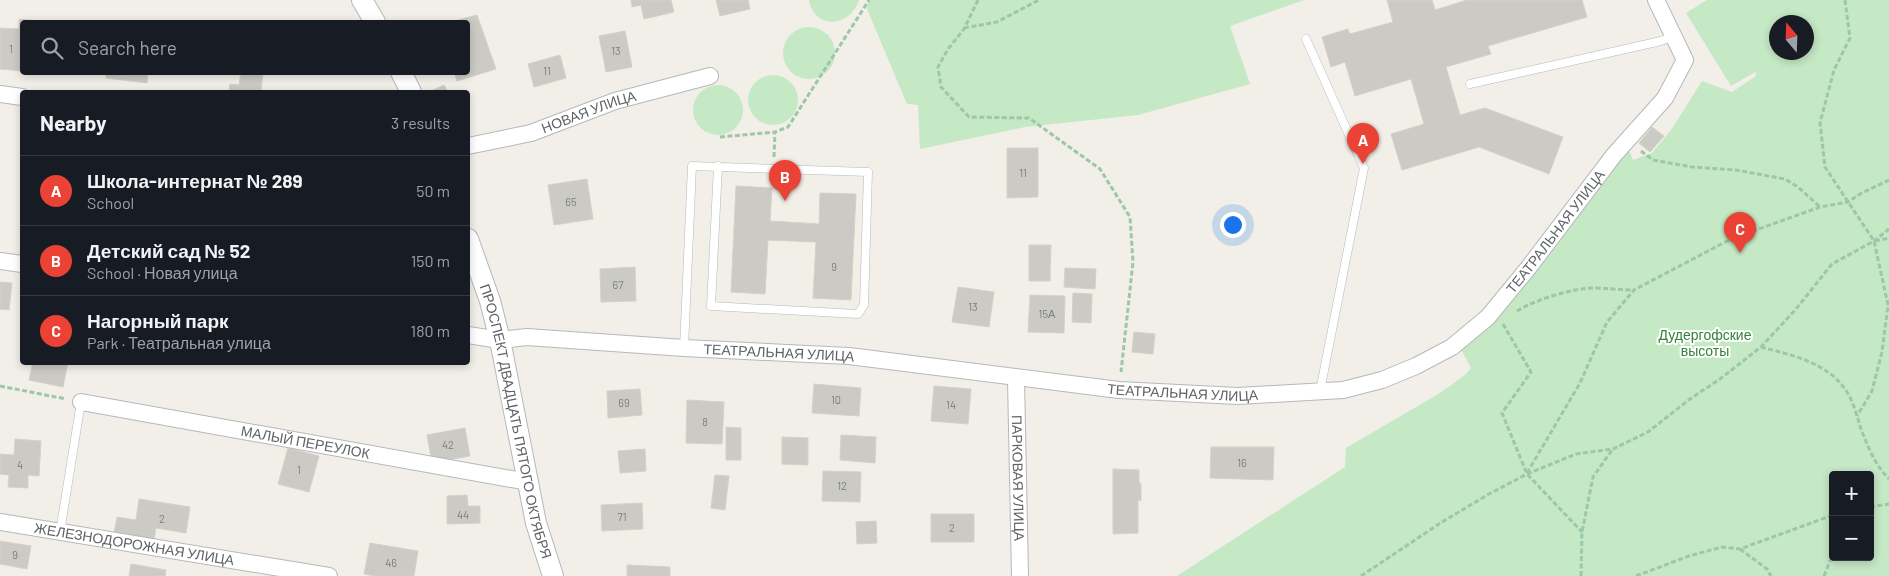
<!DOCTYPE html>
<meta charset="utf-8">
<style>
:root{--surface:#171b24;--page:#242831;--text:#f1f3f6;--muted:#9ea1a6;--line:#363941;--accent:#ea4335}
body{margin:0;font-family:Barlow,sans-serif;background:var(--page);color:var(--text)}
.controls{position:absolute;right:15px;bottom:15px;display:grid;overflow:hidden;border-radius:5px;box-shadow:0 2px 8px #0003}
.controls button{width:45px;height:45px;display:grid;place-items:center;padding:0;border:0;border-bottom:1px solid var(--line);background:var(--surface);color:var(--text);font:25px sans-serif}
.compass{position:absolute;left:1769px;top:15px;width:45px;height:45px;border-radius:50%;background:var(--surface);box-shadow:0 2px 8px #0003;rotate:341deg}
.you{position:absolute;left:1232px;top:224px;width:18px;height:18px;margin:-12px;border:4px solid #fff;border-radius:50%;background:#1a73e8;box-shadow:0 0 0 8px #1a73e833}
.badge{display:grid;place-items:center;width:32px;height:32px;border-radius:50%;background:var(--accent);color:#fff;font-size:16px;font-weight:700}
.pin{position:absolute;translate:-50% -41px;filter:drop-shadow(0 1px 2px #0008)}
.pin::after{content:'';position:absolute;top:26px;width:18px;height:15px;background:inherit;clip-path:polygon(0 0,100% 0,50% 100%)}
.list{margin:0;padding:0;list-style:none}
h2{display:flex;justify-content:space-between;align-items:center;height:65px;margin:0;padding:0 20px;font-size:21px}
h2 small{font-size:16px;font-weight:400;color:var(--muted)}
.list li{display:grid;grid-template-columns:32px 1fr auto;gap:15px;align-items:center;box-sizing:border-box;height:70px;padding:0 20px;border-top:1px solid var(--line)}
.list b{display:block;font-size:19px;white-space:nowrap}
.list p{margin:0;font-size:16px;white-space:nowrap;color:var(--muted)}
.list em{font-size:16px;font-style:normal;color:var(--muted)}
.icon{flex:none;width:28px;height:28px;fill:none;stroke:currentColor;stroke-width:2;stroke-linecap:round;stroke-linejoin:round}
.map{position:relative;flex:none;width:1889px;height:576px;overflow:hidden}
.search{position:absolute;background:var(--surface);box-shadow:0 2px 8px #0003;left:20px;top:20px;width:450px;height:55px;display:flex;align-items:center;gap:12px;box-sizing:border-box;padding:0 18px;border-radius:5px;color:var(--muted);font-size:19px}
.panel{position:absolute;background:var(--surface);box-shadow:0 2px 8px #0003;left:20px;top:90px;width:450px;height:275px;border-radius:5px}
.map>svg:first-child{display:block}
.green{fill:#c5e8c5;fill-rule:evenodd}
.building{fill:#cccac5;stroke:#d6d1c6}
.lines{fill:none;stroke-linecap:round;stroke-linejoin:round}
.service-casing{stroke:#b5b8bc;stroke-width:9}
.minor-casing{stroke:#b5b8bc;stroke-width:18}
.tertiary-casing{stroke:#b5b8bc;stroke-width:22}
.path{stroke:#9cc7a9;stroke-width:3;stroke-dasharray:5 2.5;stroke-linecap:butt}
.service{stroke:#fff;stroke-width:8}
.minor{stroke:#fff;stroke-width:16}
.tertiary{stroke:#fff;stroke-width:20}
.labels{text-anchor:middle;stroke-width:4;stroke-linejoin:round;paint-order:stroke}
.number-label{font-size:11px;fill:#7a7d7f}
.street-label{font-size:14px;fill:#5f6368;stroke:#fff}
.park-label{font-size:14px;fill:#348238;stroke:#fff}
</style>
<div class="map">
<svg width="1889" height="576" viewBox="0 0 1889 576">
<rect width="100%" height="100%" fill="#f1efe8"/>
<path class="green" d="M809,0H859C850,28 814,30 809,0Z
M868,0H1304L1230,26L1250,84L1138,115L1025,127L920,149L918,105L907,104L867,9Z
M1707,0H1889V576H1177L1345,467L1346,448L1440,393L1465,375L1471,368L1461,349L1626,143L1633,160L1652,153L1671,130L1702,81L1732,92L1756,76L1755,72L1731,86L1686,13ZM1776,22H1806V52H1776ZM1833,475H1870V557H1833Z
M783 53a26 26 0 1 1 52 0a26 26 0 1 1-52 0Z
M748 100a25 25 0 1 1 50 0a25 25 0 1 1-50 0Z
M693 110a25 25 0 1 1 50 0a25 25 0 1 1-50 0Z"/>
<path class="building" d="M631,0H671L674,12L644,19L641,5L632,7Z
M716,0H748L750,9L720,16Z
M1387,0H1432L1435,10L1467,0H1582L1587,17L1488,46L1491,54L1446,67L1460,115L1485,108L1563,137L1549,174L1479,147L1402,170L1391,134L1424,124L1411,79L1355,96L1345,62L1331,67L1322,37L1348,29L1350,34L1393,22Z
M477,15L496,69L457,81L454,72H468V22H451Z
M19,19L38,21V22H22V71L0,69V28L19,29Z
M625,31L632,67L606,72L599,36Z
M560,55L566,78L534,87L528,64Z
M106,72H148L147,83L106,78Z
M241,72H263L261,92H229L230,84L239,85Z
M444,85L448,92H429Z
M1652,127L1664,136L1650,152L1639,143Z
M1007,148H1038V197L1007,198Z
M587,179L593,219L554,225L548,185Z
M736,186L772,188L770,221L819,224L820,193L856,194L851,300L813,298L816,242L768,240L765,294L731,292Z
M1029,245H1051L1050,281H1029Z
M635,267L636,301L601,302L600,269Z
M1065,268L1096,269L1095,289L1064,287Z
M0,282L12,283L9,310L0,309Z
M958,287L994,292L989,327L952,322Z
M1073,293L1092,294L1091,323L1072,322Z
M1030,295L1065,296L1064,333L1028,332Z
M1134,332L1155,334L1153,354L1132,352Z
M33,362H68L63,387L29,380Z
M814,384L861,388L859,416L812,413Z
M934,386L971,389L968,424L931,421Z
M640,389L642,415L608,418L607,391Z
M687,400L724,402L722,444L686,443Z
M726,427L741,428V460H726Z
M465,428L470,456L432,463L427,435Z
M841,435L876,437L875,463L840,460Z
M782,437L808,438V465L782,464Z
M15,439L41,441L39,476L28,475V488L8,487L9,475L0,474V454L14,455Z
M1211,447H1274L1273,480L1210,478Z
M288,448L319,456L309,492L278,484Z
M645,449L646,471L620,473L618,451Z
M1113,469L1139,470V483H1141V501L1138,500V533L1113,534Z
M823,471L861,472L860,502L822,501Z
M715,475L729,476L725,510L711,508Z
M467,495L468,506H480V523L447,524V496Z
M139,499L190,507L186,533L156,528L154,540L114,534L117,517L136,520Z
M642,503L643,529L602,531L601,505Z
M931,514H974V542H931Z
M876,521L877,543L857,544L856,522Z
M0,541L31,546L27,569L0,564Z
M370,543L418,551L414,576H375L364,574Z
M131,564L166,570L165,576H129Z
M627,565L670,567V576H627Z"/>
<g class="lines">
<defs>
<path id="service" d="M1306,39L1364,168L1320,391
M1470,84L1661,41L1674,36
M684,348L692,166L868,172L864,305L858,314L711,306L718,166
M60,532L81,402"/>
<g id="minor">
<path d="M0,94L22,97"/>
<path id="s1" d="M468,146L531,133L615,101L710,76"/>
<path d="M0,261L22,264"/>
<path id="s2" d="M468,335L500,340L527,337L684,348L849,356L1119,390L1238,396L1343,390L1382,380L1416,366L1452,347L1488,317L1529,267L1614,155L1665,98L1685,60L1656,0"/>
<path id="s3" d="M1016,379L1020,576"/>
<path id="s4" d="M81,402L528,482"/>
<path id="s5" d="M0,522L329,576"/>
</g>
<g id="tertiary">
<path d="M362,0L375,22"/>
<path d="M401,72L411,92"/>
<path id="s6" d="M468,239L490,301L500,340L536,523L553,576"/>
</g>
</defs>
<use href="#service" class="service-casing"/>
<use href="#minor" class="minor-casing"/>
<use href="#tertiary" class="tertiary-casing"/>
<path class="path" d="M978,0L964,29L948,49L938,67L941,87L969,117L1029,118L1100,169L1130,217L1133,262L1121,372
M1845,0L1850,38L1834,70L1820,123L1825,167L1874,241L1888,305L1882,352L1872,391L1857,416
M964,28L997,22L1039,0
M720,137L775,132L788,127L869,0
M1641,151L1653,160L1692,167L1736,170L1785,179L1798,187L1820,207
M774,157L775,132
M1875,241L1889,238
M1517,311C1535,300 1570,289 1591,288C1606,288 1620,290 1634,290
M1503,324L1531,372L1502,413L1527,474L1582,532
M1761,347C1791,355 1826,362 1845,389C1853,400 1857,416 1861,429C1868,447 1875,465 1889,479
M0,386L66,399
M1527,473L1580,383L1607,322L1634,290L1731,239L1820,207L1848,202L1860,194L1889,180
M1870,507L1889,504
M1740,549L1767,569L1771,576
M1361,576L1442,522L1489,494L1527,474L1576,454L1613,449L1648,432L1690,399L1720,379L1761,347L1796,309L1832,264L1874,241L1889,229
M1581,576L1582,532L1593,477L1612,450
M1636,576L1689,556L1722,547L1740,549L1833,515
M1824,576L1833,553"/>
<use href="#service" class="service"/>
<use href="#minor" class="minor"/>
<use href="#tertiary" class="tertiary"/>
</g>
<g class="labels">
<g class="number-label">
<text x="11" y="53">1</text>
<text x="616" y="55">13</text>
<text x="547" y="75">11</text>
<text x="1023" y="177">11</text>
<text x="571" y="206">65</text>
<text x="834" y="271">9</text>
<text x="618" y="289">67</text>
<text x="973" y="311">13</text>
<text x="1047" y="318">15А</text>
<text x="836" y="404">10</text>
<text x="624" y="407">69</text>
<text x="951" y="409">14</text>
<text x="705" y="426">8</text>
<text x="448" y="449">42</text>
<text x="1242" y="467">16</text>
<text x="20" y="469">4</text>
<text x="299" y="474">1</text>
<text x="842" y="490">12</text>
<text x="463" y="519">44</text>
<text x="622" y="521">71</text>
<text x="162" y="523">2</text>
<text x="952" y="532">2</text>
<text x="15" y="559">9</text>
<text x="391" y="567">46</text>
</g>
<g class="street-label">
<text dy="5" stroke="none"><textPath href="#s1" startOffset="126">НОВАЯ УЛИЦА</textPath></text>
<text dy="5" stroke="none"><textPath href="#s2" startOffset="1152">ТЕАТРАЛЬНАЯ УЛИЦА</textPath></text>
<text dy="5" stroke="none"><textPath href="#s2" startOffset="312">ТЕАТРАЛЬНАЯ УЛИЦА</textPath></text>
<text dy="5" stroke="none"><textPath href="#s2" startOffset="718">ТЕАТРАЛЬНАЯ УЛИЦА</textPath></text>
<text dy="5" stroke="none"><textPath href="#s6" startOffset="189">ПРОСПЕКТ ДВАДЦАТЬ ПЯТОГО ОКТЯБРЯ</textPath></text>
<text dy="5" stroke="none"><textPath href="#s4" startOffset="228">МАЛЫЙ ПЕРЕУЛОК</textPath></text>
<text dy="5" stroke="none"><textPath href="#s3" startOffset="99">ПАРКОВАЯ УЛИЦА</textPath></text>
<text dy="5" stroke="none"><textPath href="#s5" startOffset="136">ЖЕЛЕЗНОДОРОЖНАЯ УЛИЦА</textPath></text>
</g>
<g class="park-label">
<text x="1705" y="340">Дудергофские<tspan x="1705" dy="16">высоты</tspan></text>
</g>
</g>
</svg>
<div class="controls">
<button>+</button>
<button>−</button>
</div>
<svg class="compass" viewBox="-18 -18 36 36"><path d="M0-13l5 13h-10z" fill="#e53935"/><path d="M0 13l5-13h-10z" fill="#9ea1a6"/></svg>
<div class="you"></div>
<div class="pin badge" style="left:1363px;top:164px">A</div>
<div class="pin badge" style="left:785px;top:201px">B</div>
<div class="pin badge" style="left:1740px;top:253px">C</div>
<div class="search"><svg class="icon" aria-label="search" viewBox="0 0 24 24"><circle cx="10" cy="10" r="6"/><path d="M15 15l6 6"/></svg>Search here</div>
<section class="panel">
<h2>Nearby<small>3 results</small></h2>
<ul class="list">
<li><span class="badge">A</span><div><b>Школа-интернат № 289</b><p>School</p></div><em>50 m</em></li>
<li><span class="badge">B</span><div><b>Детский сад № 52</b><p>School · Новая улица</p></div><em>150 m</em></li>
<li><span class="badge">C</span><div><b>Нагорный парк</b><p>Park · Театральная улица</p></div><em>180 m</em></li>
</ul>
</section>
</div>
